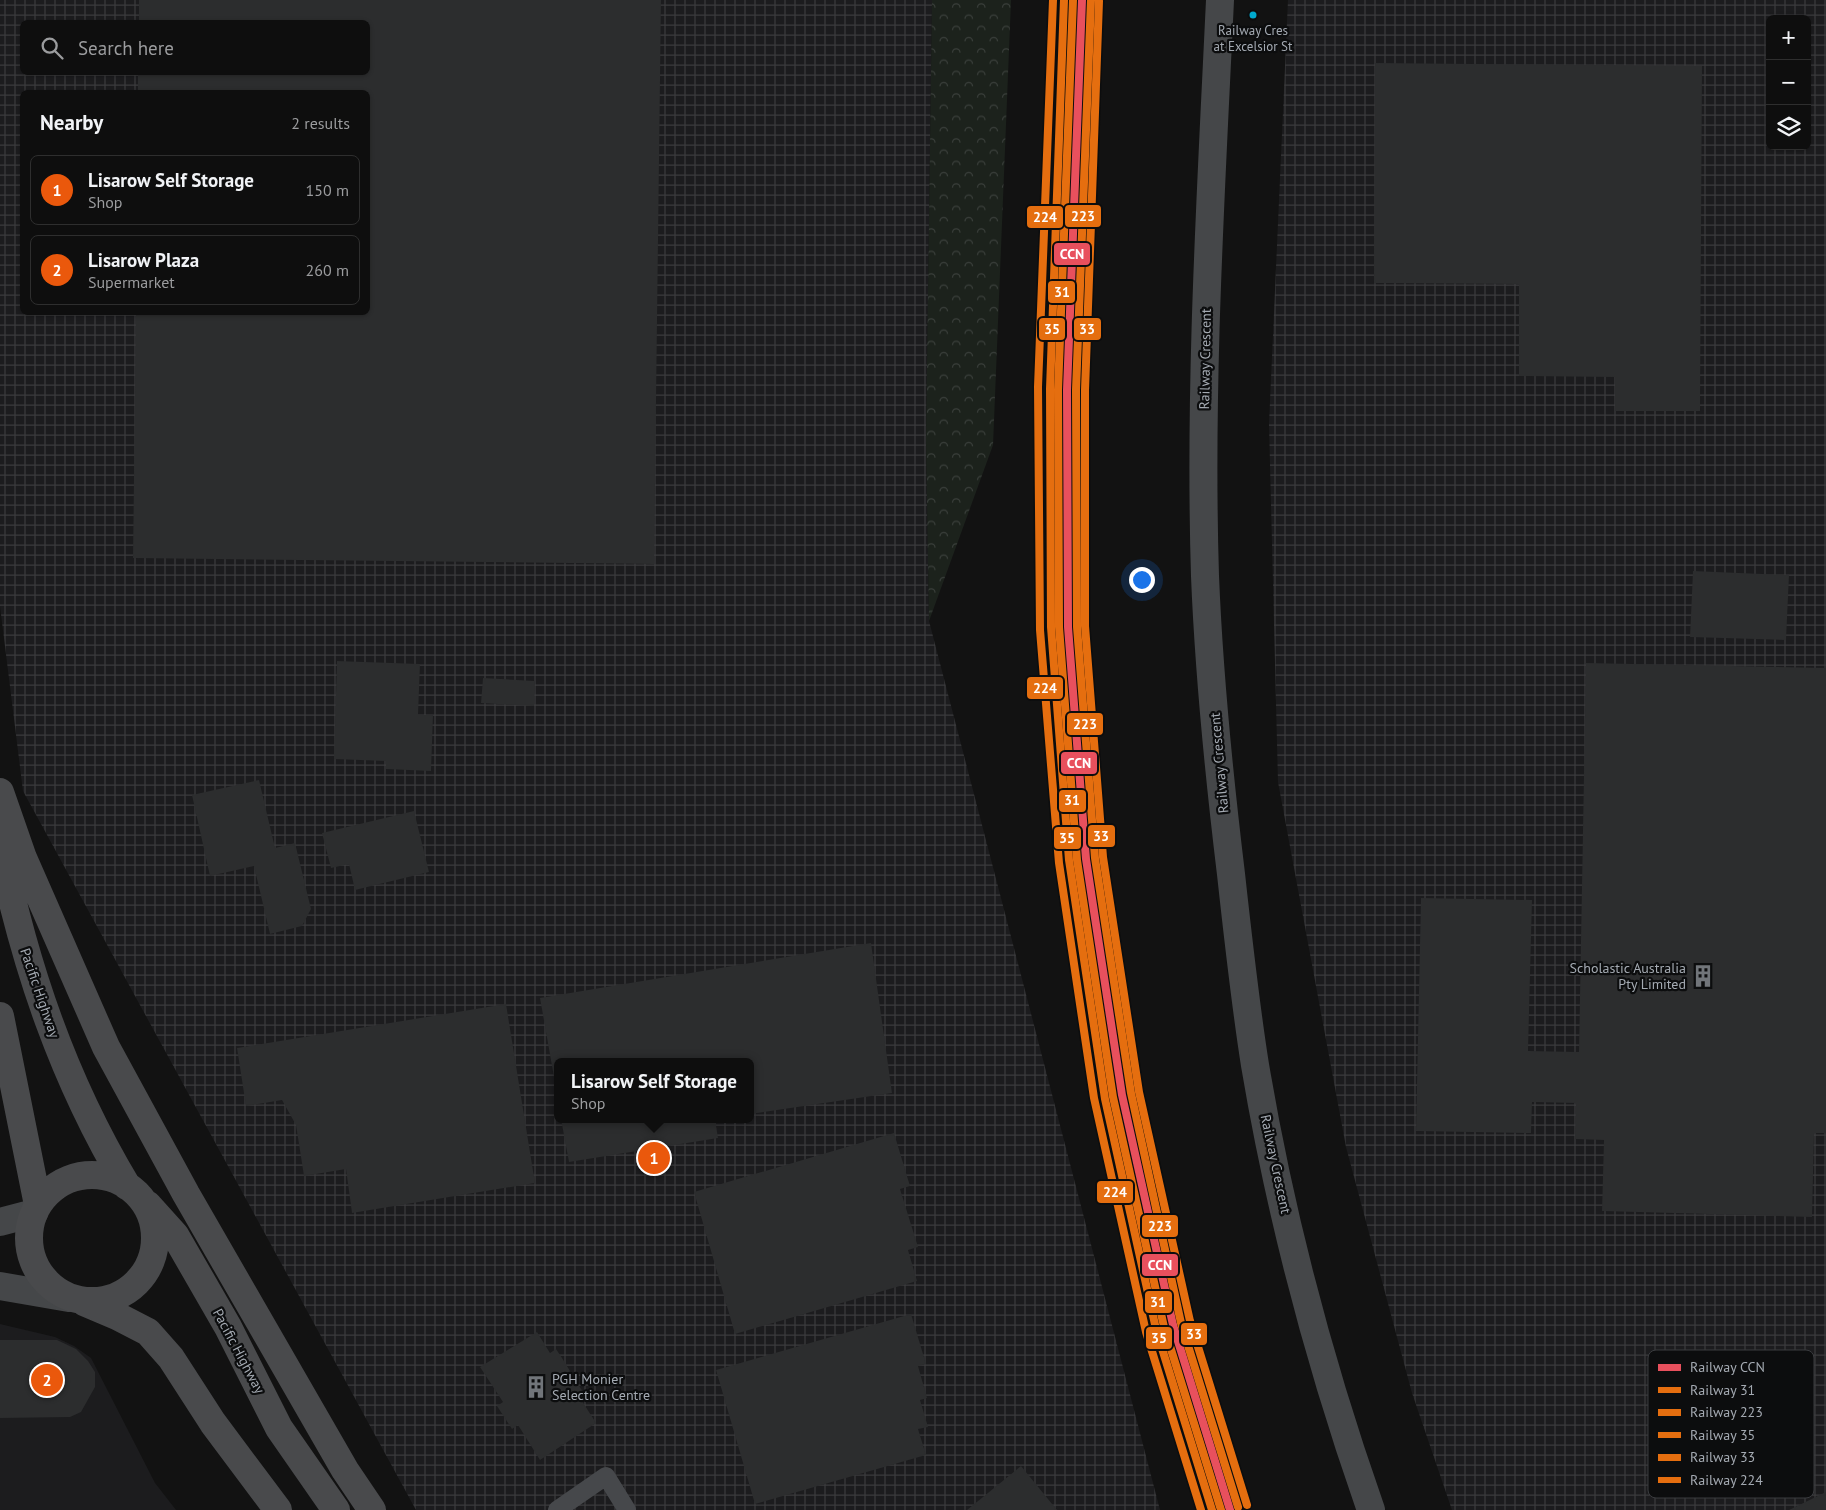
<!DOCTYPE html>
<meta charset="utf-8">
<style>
:root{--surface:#0e0e0e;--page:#171717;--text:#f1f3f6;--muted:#9b9c9e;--line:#2e2e2e;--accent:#ea580c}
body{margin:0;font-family:"PT Sans",sans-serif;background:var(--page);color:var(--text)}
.controls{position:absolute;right:15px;top:15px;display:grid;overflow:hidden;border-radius:8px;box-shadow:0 1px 4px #0004}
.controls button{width:45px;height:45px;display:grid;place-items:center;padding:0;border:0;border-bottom:1px solid var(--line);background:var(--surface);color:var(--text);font:25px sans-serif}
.you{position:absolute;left:1141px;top:579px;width:18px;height:18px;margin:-12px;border:4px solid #fff;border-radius:50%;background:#1a73e8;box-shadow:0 0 0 8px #1a73e833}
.badge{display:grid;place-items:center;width:32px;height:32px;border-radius:50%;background:var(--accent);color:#fff;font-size:16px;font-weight:700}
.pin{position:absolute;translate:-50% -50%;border:2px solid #fff;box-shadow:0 1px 5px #0006}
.popup{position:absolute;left:554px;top:1058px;width:200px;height:65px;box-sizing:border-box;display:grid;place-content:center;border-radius:8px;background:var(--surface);filter:drop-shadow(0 1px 4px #0005);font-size:16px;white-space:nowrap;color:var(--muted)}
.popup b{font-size:19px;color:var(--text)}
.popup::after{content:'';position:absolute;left:50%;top:100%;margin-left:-10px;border:10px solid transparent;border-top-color:var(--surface)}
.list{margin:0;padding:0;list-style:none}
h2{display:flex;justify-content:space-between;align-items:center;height:65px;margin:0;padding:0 20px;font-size:21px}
h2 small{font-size:16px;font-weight:400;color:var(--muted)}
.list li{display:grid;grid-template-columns:32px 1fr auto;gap:15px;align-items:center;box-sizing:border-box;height:70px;margin:0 10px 10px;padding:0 10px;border:1px solid var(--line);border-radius:8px}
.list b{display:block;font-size:19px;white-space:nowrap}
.list p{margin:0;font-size:16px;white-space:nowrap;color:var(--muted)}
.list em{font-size:16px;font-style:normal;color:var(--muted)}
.icon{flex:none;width:28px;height:28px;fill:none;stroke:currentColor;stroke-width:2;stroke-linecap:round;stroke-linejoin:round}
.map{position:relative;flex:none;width:1826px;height:1510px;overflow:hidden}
.search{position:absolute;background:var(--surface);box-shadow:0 1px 4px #0004;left:20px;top:20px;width:350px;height:55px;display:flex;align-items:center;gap:12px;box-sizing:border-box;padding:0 18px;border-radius:8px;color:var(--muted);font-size:19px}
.panel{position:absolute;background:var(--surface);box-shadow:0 1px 4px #0004;left:20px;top:90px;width:350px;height:225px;border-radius:8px}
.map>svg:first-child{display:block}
.built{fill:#1c1c1e}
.industrial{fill:url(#industrial-grid);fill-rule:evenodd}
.forest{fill:url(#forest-crowns)}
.building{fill:#2c2d2e}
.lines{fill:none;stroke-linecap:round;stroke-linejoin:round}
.lane{stroke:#46484b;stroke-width:18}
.secondary{stroke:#454749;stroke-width:28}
.primary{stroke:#494a4c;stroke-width:28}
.rail-1-casing{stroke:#0c0d0e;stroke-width:11}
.rail-2-casing{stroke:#0c0d0e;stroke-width:11}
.rail-3-casing{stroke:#0c0d0e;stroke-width:11}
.rail-4-casing{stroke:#0c0d0e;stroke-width:11}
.rail-5-casing{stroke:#0c0d0e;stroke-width:11}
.rail-6-casing{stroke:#0c0d0e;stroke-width:11}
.rail-1{stroke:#e8505d;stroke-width:8}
.rail-2{stroke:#e56e0f;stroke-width:8}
.rail-3{stroke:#e56e0f;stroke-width:8}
.rail-4{stroke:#e56e0f;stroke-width:8}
.rail-5{stroke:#e56e0f;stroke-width:8}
.rail-6{stroke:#e56e0f;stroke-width:8}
.bus-dot{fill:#00a9ce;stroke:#0c0d0e;stroke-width:2}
.labels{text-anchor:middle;stroke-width:4.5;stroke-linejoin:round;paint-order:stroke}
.bus-label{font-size:13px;fill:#a4aab2;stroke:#0c0d0e}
.street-label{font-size:14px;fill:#a4aab2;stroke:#0c0d0e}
.poi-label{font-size:14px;fill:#a4aab2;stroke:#0c0d0e;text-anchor:end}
.key{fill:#0c0d0e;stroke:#3a3c3f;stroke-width:1}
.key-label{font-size:14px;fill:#a4aab2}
.line-badge{stroke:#0c0d0e;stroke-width:2}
.badge-label{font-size:14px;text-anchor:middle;font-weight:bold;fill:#fff}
</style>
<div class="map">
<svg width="1826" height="1510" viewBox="0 0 1826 1510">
<defs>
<pattern id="industrial-grid" width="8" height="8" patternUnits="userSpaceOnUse" patternTransform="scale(1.25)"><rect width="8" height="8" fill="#1c1c1e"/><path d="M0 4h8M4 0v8" fill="none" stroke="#3a3a3c"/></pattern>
<pattern id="forest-crowns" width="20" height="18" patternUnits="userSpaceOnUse" patternTransform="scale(1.25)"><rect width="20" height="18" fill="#1c221c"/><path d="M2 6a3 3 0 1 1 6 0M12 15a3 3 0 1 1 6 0" fill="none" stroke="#3a3f3b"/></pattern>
</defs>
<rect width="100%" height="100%" fill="#121212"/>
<path class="built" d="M0,1324L55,1337L74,1346L91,1358L155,1483L176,1510H0Z"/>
<path class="industrial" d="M0,0H932L926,440L929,621L1160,1510H416L23,791L0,606ZM22,22H368V72H22ZM22,92H368V312H22ZM558,1062H750V1119H558Z
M1288,0H1826V1510H1452L1412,1393L1346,1147L1278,782L1269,424ZM1770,19H1807V146H1770Z"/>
<path class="forest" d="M932,0H1011L993,445L929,621L926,440Z"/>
<path class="building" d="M139,0H661L654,564L133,558L136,312H368V92H138V72H368V22H139Z
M1375,63L1702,66L1700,411H1615V377L1519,376V284L1374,283Z
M1693,571L1789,575L1786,640L1690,637Z
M337,661L420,664L418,715H433L431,771L386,769V761L334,759Z
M1586,663L1826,668V1133H1814L1812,1217L1602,1211L1604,1140L1575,1139L1576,1103L1532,1102L1531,1133L1416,1131L1421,898L1532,900L1528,1051L1579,1052Z
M483,678L535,681L534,706L481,703Z
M259,780L275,848L295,843L311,909L302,926L270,934L254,866L210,876L192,795Z
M414,811L429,872L355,890L349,864L331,868L322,833Z
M871,943L892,1093L750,1114V1062H558L557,1094L540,998Z
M506,1004L535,1183L352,1213L346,1169L304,1176L296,1125L282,1100L246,1106L237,1048Z
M561,1119H715L718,1138L569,1162Z
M894,1133L910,1186L900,1189L918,1247L908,1250L917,1281L735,1334L694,1192Z
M911,1314L926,1364L918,1366L927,1398L920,1400L928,1427L918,1429L926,1455L755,1504L716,1370Z
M537,1332L550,1353L556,1349L562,1358L586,1397L582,1401L596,1423L540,1460L518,1425L512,1429L497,1406L503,1402L480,1367Z
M0,1340H57L76,1349L88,1361L95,1372V1387L81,1412L70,1417L0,1418Z
M1021,1466L1057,1510H967Z
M1826,1492V1510H1789Z"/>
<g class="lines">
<path class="lane" d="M557,1510L606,1476L627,1510"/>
<path class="secondary" d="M1220,0C1211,192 1199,384 1205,576C1209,675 1219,775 1231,874C1238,938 1245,1002 1255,1065C1280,1213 1321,1368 1371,1510
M0,1222L34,1213
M0,1286L69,1298"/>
<path class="primary" d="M0,792L23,858L106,1047L186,1194L345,1470L372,1510
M0,846C25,967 63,1079 127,1186
M0,1016L38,1205
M29 1238a63 63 0 1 1 126 0a63 63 0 1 1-126 0Z
M148,1205L175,1235L228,1327L279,1428L336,1510
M84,1302L117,1316L148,1332L171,1358L213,1423L278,1510"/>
<defs>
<path id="rail-1" d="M1082,0L1067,390L1068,627L1086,859L1122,1095L1173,1325L1230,1510"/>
<path id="rail-2" d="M1073,0L1058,390L1059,627L1077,860L1113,1097L1164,1327L1221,1510"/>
<path id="rail-3" d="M1091,0L1076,390L1077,627L1095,858L1131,1093L1181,1323L1238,1507"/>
<path id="rail-4" d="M1064,0L1050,389L1051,627L1069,860L1105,1099L1156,1329L1212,1510"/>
<path id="rail-5" d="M1099,1L1085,390V626L1103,857L1139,1092L1190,1321L1247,1505"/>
<path id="rail-6" d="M1053,0L1038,387L1040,630L1059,863L1094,1098L1146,1332L1201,1510"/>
</defs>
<use href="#rail-1" class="rail-1-casing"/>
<use href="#rail-2" class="rail-2-casing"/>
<use href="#rail-3" class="rail-3-casing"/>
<use href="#rail-4" class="rail-4-casing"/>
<use href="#rail-5" class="rail-5-casing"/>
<use href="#rail-6" class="rail-6-casing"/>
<use href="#rail-1" class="rail-1"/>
<use href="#rail-2" class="rail-2"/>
<use href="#rail-3" class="rail-3"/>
<use href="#rail-4" class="rail-4"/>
<use href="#rail-5" class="rail-5"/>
<use href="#rail-6" class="rail-6"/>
</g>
<defs>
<symbol id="building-bare" viewBox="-9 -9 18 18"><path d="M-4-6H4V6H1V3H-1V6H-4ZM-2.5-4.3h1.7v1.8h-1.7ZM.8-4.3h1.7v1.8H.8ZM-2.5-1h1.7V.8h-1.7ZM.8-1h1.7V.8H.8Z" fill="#71757a" stroke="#0c0d0e" stroke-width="2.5" paint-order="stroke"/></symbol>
</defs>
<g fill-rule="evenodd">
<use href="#building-bare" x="1687" y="960" width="32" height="32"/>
<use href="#building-bare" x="520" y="1371" width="32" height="32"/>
</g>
<circle class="bus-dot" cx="1253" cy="15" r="4.5"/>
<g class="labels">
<g class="bus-label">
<text x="1253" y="35">Railway Cres<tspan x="1253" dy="16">at Excelsior St</tspan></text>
</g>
<g class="street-label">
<text transform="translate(1205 359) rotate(-89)" y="5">Railway Crescent</text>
<text transform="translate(1219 763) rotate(-95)" y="5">Railway Crescent</text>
<text transform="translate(40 993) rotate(71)" y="5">Pacific Highway</text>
<text transform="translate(1276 1164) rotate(78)" y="5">Railway Crescent</text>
<text transform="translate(239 1351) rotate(62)" y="5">Pacific Highway</text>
</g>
<g class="poi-label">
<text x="1686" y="973">Scholastic Australia<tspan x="1686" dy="16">Pty Limited</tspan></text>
<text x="552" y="1384" text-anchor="start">PGH Monier<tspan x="552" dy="16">Selection Centre</tspan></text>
</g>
</g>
<rect x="1648" y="1350" width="166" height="148" rx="8" class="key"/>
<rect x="1658" y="1364" width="23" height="7" fill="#e8505d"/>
<rect x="1658" y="1387" width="23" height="6" fill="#e56e0f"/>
<rect x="1658" y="1409" width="23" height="7" fill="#e56e0f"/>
<rect x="1658" y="1432" width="23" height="6" fill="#e56e0f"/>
<rect x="1658" y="1454" width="23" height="7" fill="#e56e0f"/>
<rect x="1658" y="1477" width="23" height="6" fill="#e56e0f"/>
<g class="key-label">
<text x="1690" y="1372">Railway CCN</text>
<text x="1690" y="1395">Railway 31</text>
<text x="1690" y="1417">Railway 223</text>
<text x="1690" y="1440">Railway 35</text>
<text x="1690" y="1462">Railway 33</text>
<text x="1690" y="1485">Railway 224</text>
</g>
<g class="line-badge">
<rect x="1064" y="204" width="38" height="24" rx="5" fill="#e56e0f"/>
<rect x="1026" y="205" width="38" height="24" rx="5" fill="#e56e0f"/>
<rect x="1053" y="242" width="38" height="24" rx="5" fill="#e8505d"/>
<rect x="1047" y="280" width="29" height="24" rx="5" fill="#e56e0f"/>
<rect x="1038" y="317" width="28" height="24" rx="5" fill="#e56e0f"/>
<rect x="1073" y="317" width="29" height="24" rx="5" fill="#e56e0f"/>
<rect x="1026" y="676" width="38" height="24" rx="5" fill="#e56e0f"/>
<rect x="1066" y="712" width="38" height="24" rx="5" fill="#e56e0f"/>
<rect x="1060" y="751" width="38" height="24" rx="5" fill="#e8505d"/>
<rect x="1058" y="789" width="29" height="24" rx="5" fill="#e56e0f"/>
<rect x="1087" y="824" width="29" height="24" rx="5" fill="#e56e0f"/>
<rect x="1053" y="826" width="29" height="24" rx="5" fill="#e56e0f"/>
<rect x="1096" y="1180" width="38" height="24" rx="5" fill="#e56e0f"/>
<rect x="1141" y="1214" width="38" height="24" rx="5" fill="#e56e0f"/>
<rect x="1141" y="1253" width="38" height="24" rx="5" fill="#e8505d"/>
<rect x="1144" y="1290" width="29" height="24" rx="5" fill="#e56e0f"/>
<rect x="1180" y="1322" width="28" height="24" rx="5" fill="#e56e0f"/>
<rect x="1145" y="1326" width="28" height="24" rx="5" fill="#e56e0f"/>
</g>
<g class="badge-label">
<text x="1083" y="221">223</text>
<text x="1045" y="222">224</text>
<text x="1072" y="259">CCN</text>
<text x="1062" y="297">31</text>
<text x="1052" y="334">35</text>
<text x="1087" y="334">33</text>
<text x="1045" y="693">224</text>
<text x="1085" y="729">223</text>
<text x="1079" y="768">CCN</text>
<text x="1072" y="805">31</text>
<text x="1101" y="841">33</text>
<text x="1067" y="843">35</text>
<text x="1115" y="1197">224</text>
<text x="1160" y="1231">223</text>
<text x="1160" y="1270">CCN</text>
<text x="1158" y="1307">31</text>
<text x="1194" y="1339">33</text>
<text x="1159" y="1343">35</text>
</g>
</svg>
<div class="controls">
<button>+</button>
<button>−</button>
<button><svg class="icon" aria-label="layers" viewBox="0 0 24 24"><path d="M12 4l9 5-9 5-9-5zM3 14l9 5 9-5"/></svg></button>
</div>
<div class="you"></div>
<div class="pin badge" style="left:654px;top:1158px">1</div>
<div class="popup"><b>Lisarow Self Storage</b>Shop</div>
<div class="pin badge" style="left:47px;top:1380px">2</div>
<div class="search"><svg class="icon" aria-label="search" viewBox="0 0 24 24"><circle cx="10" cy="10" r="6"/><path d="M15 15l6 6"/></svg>Search here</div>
<section class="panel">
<h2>Nearby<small>2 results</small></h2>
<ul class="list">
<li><span class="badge">1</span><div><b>Lisarow Self Storage</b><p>Shop</p></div><em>150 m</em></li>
<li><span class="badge">2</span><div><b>Lisarow Plaza</b><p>Supermarket</p></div><em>260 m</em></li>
</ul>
</section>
</div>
